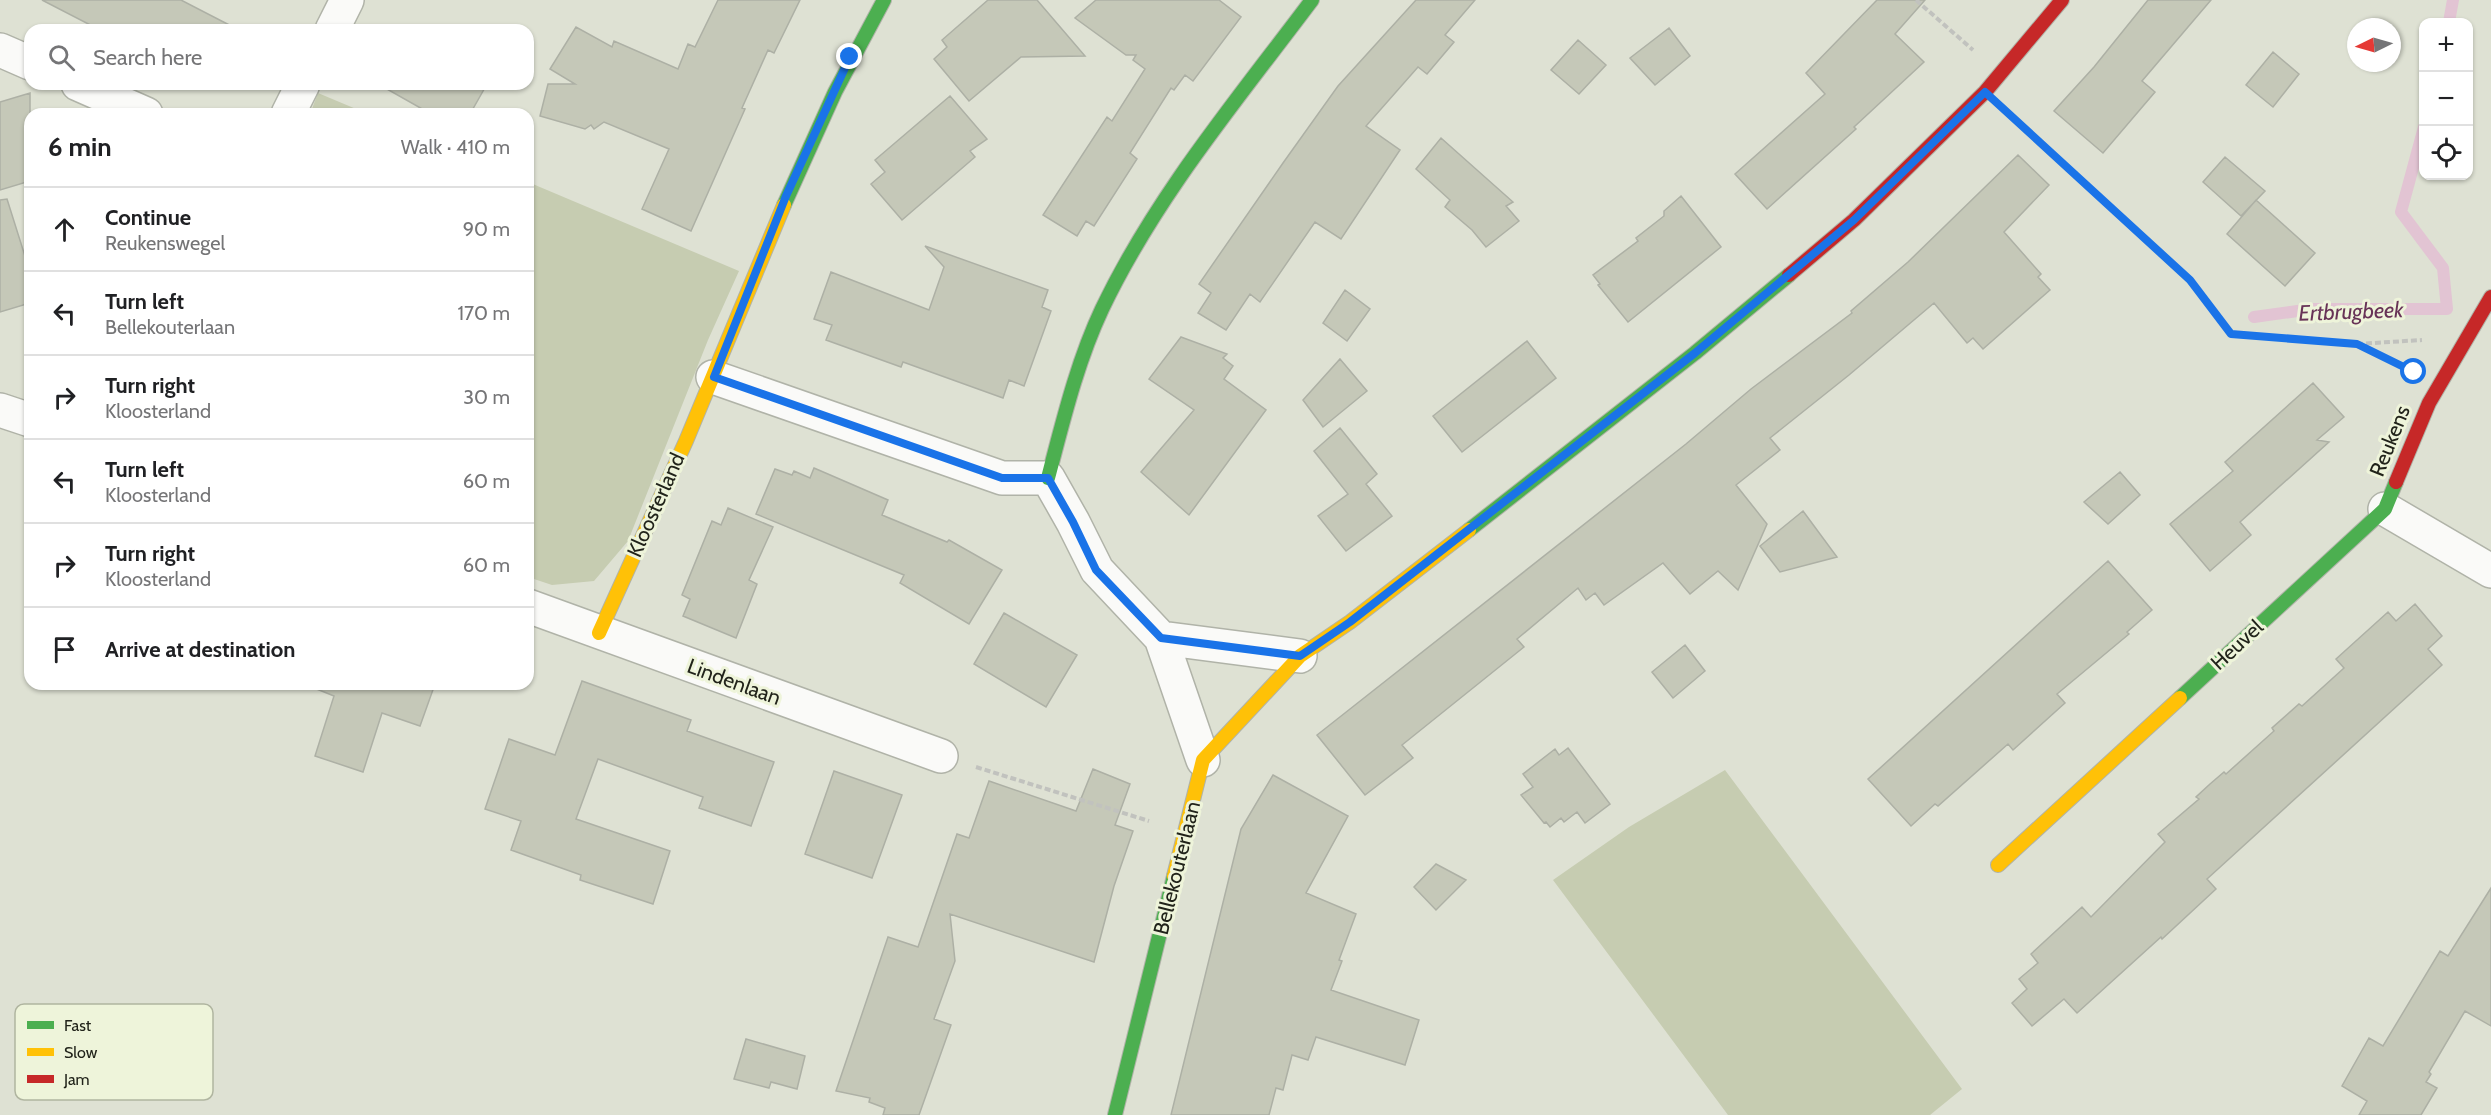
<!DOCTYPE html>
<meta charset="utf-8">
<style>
:root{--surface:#fff;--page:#f2f2f2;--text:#202124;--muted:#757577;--line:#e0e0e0}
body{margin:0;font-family:Cabin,sans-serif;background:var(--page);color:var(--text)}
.controls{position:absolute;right:18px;top:18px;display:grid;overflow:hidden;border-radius:12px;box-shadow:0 2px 4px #0004}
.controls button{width:54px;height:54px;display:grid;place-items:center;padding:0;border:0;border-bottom:2px solid var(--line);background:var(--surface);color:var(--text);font:30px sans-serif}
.compass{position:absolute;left:2347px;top:18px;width:54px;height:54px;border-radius:50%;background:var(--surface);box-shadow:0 2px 4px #0004;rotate:265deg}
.stop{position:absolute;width:18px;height:18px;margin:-14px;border:4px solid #1a73e8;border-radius:50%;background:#fff}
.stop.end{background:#1a73e8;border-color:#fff;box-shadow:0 2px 6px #0008}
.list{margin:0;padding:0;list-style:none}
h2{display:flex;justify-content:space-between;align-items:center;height:78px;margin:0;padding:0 24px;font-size:26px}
h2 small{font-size:20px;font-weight:400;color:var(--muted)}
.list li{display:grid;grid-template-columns:39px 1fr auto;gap:18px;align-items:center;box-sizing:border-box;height:84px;padding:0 24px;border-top:2px solid var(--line)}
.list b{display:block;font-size:22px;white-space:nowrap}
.list p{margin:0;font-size:20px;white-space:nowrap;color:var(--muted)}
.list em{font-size:20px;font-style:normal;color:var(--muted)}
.icon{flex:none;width:33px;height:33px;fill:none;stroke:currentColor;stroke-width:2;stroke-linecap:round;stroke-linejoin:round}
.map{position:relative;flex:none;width:2491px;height:1115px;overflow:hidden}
.search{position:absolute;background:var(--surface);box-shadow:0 2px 4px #0004;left:24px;top:24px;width:510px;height:66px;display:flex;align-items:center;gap:15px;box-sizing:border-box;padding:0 21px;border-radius:18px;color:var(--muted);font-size:22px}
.panel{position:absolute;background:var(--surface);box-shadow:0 2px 4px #0004;left:24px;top:108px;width:510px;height:582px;border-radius:18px}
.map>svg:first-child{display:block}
.green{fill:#c6ccb1}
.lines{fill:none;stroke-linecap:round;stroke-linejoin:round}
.stream{stroke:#e2c4d3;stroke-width:12}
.building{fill:#c5c8b8;stroke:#adb0a5;stroke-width:1.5}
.street-casing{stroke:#b0b3a8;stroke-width:36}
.fast-casing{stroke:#b0b3a8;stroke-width:16}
.slow-casing{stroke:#b0b3a8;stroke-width:16}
.jam-casing{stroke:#b0b3a8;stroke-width:16}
.path{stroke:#c1c2be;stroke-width:4;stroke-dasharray:6 3;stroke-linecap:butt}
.street{stroke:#fafaf8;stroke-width:33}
.fast{stroke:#4caf50;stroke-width:14}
.slow{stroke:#ffc107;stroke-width:14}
.jam{stroke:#c62828;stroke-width:14}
.route{stroke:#1a73e8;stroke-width:8}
.labels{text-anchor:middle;stroke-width:6;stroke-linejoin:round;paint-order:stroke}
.street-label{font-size:21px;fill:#21231a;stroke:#eef4da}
.water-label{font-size:22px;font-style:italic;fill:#683357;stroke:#eef4da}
.key{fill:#eef4da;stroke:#b0b5a0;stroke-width:1.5}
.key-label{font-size:16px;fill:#21231a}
</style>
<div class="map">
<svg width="2491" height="1115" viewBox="0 0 2491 1115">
<rect width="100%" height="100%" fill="#dee1d3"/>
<path class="green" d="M318,93L368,114H310Z
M528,182L739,271L708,340L628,541L594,581L552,585L528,577Z
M1725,770L1962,1089L1930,1115H1728L1553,880L1629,827Z"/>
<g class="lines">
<path class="stream" d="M2449,22L2453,0
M2254,317L2312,309H2447L2443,268L2401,212L2424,127"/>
</g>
<path class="building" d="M42,0H181L239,30H100Z
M718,0H800L774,53L768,50L742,108L745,109L691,231L642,209L669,149L604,122L594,129L591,125L585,129L540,116L548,84H575L550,69L576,27L612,47L614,41L678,69L688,44L695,47Z
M988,0H1037L1085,56L1021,57L969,101L934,59L947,47L942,40Z
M1096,0H1219L1241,17L1193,81L1185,75L1174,90L1171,88L1130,153L1137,159L1094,226L1086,221L1077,236L1043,215L1107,117L1112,121L1145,69L1133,60L1136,55H1126L1075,18Z
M1416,0H1475L1445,35L1454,42L1427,74L1418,67L1366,126L1400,150L1341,239L1315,222L1260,302L1250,294L1226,330L1198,313L1211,293L1199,284L1283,163L1338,86Z
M1877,0H1925L1895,34L1924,62L1854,127L1856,129L1767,209L1735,174L1825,94L1806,73Z
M2148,0H2211L2142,81L2155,92L2103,153L2054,111L2094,67Z
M1669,28L1690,56L1655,85L1630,58Z
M1578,40L1606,65L1579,94L1551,70Z
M2273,52L2299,74L2273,107L2246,85Z
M378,84H487L470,114H431Z
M30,93V181L0,190V102Z
M950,96L987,139L970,151L975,157L902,220L871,184L885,172L875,160Z
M1441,138L1513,202L1506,206L1519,221L1486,247L1472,230L1445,207L1450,200L1416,169Z
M2018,155L2049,185L2004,232L2041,274L2038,277L2050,290L1983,349L1973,338L1967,343L1934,303L1849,375L1770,438L1780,450L1736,485L1767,524L1738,590L1718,571L1690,594L1663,563L1604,605L1595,593L1586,600L1578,588L1517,639L1524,647L1402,745L1413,758L1365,795L1317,735L1686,444L1751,389L1852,313L1851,311L1908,262Z
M2225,157L2265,191L2241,216L2203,182Z
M1681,196L1721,247L1628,322L1598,285L1600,284L1593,275L1638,241L1636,238L1664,216V211Z
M7,199L30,272V303L0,312V200Z
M2256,200L2315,253L2285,286L2227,234Z
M925,246L1048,290L1042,307L1051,311L1024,386L1009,380L1003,398L903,362L901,367L826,340L832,325L814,319L831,272L929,310L944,267Z
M1345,290L1370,309L1347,341L1323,323Z
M1181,337L1227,354L1223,358L1233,366L1224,379L1266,410L1189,515L1141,472L1194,410L1149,379Z
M1527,341L1556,378L1462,452L1433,416Z
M1340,359L1367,391L1323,427L1303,400Z
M2313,383L2344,417L2317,440L2329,442L2240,522L2251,535L2210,571L2170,524L2233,471L2225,462Z
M1340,428L1377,474L1366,484L1392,516L1346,551L1318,516L1348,494L1314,451Z
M814,468L888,500L882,515L947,542L949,540L1002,570L969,624L900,583L904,575L756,514L775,469L792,475L794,471L810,478Z
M2120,472L2140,495L2108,524L2084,502Z
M728,508L773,527L749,580L757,584L736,638L683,616L690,599L682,595L712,521L721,525Z
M1803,511L1837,557L1780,572L1760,546Z
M2108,561L2152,610L2127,632L2129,634L2057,694L2065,703L2013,750L2008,744L1938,806L1935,804L1911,826L1868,779Z
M2415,604L2442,636L2428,649L2442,665L2207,879L2216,889L2162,939L2161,937L2077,1013L2064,999L2032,1026L2012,1003L2027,989L2019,979L2038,963L2031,954L2082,907L2091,917L2165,842L2158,834L2199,799L2196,797L2210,784L2224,772L2226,774L2274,731L2272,728L2299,704L2302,706L2344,668L2336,659L2388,612L2396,621Z
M1004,613L1077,655L1046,707L974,664Z
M1685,645L1705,671L1673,698L1652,672Z
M582,681L691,720L687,731L774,762L751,826L699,808L703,797L598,759L576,819L670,851L653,904L580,880L581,875L511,850L521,821L485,809L509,739L555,755Z
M314,684H435L420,726L382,713L363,772L315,756L334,696L314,688Z
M1568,748L1610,804L1585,823L1577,812L1564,822L1561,818L1550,827L1546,822L1544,823L1521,795L1533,787L1523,774L1555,749L1559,755Z
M1093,769L1130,784L1115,825L1133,831L1114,886L1094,962L950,914L955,961L934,1019L951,1025L919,1115H883L885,1108L869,1102L870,1098L836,1091L888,937L918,947L957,834L969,838L989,781L1076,811Z
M834,771L902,795L872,878L805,854Z
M1273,775L1348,816L1306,893L1356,914L1339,960L1342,961L1331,990L1419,1020L1405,1065L1316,1037L1308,1060L1292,1055L1283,1090L1276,1088L1269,1115H1171L1241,829Z
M1436,864L1466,880L1436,910L1414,887Z
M2491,888V1026L2465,1011L2429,1072L2431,1074L2426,1082L2437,1088L2421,1115H2359L2367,1101L2342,1086L2369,1038L2383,1046L2440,951L2448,956Z
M746,1039L805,1056L797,1089L771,1082L769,1088L734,1079Z"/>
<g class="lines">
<defs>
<path id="street" d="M332,30L347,0
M0,50L30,63
M78,84L146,114
M288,114L303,84
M713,377L1002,478H1048L1073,522L1097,570L1161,638L1203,760
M0,410L30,420
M2385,509L2491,571
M528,606L941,756
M1161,638L1300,656"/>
<path id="fast" d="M784,205L835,92L884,0
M1048,478C1063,421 1077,362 1102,309C1156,196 1237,100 1312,0
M1469,530L1695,353L1789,275
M2180,698L2385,509L2396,482
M1115,1115L1174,876"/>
<path id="slow" d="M599,633L686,441L784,205
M1998,865L2180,698
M1174,876L1203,760L1300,656L1350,622L1469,530"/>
<path id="jam" d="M1789,275L1854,220L1985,92L2062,0
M2396,482L2429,403L2491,297"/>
</defs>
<use href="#street" class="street-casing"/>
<use href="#fast" class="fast-casing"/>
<use href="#slow" class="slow-casing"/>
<use href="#jam" class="jam-casing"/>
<path class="path" d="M1916,0L1973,50
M2012,117L2190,280L2231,334L2357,344L2406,368
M2357,344L2422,340
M976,767L1149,821"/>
<use href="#street" class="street"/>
<use href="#fast" class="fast"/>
<use href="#slow" class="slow"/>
<use href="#jam" class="jam"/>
</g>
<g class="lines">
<path class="route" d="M850,57L786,196L714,377L1002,478H1048L1073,522L1096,570L1161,638L1300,656L1350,622L1695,353L1854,220L1985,92L2190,280L2231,334L2357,344L2414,372"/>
</g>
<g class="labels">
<g class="street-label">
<text transform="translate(2390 441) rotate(-68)" y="7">Reukens</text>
<text transform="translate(656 505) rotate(-66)" y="7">Kloosterland</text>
<text transform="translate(2237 645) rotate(-43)" y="7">Heuvel</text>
<text transform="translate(734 682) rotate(20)" y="7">Lindenlaan</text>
<text transform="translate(1177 868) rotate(-76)" y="7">Bellekouterlaan</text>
</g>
<g class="water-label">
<text transform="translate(2351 311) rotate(-2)" y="8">Ertbrugbeek</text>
</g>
</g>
<rect x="15" y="1004" width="198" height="96" rx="9" class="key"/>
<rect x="27" y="1021" width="27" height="8" fill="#4caf50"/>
<rect x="27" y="1048" width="27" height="8" fill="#ffc107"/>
<rect x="27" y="1075" width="27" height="8" fill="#c62828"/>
<g class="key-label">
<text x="64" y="1031">Fast</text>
<text x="64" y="1058">Slow</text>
<text x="64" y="1085">Jam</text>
</g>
</svg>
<div class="controls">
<button>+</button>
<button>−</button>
<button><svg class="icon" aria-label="locate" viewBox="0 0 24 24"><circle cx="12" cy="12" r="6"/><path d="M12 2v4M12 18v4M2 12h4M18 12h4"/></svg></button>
</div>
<svg class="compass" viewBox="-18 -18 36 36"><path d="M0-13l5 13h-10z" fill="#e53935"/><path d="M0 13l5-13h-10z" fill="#757577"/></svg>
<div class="stop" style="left:2414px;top:372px"></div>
<div class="stop end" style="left:850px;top:57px"></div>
<div class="search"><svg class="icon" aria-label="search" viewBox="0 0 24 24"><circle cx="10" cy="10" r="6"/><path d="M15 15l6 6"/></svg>Search here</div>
<section class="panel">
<h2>6 min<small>Walk · 410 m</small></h2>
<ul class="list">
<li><svg class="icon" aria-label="ahead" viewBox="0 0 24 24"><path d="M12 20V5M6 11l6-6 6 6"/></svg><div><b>Continue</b><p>Reukenswegel</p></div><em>90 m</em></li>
<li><svg class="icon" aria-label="left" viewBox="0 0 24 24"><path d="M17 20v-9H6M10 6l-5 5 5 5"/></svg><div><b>Turn left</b><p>Bellekouterlaan</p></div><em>170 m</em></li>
<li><svg class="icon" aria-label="right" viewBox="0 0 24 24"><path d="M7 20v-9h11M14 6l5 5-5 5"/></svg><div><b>Turn right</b><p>Kloosterland</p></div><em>30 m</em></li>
<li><svg class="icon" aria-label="left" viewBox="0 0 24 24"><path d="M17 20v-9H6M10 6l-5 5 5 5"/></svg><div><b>Turn left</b><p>Kloosterland</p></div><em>60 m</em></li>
<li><svg class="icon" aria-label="right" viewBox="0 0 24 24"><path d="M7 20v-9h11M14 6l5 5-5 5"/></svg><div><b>Turn right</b><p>Kloosterland</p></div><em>60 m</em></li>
<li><svg class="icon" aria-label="arrive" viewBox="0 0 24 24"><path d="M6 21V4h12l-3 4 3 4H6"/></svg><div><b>Arrive at destination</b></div></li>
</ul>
</section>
</div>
